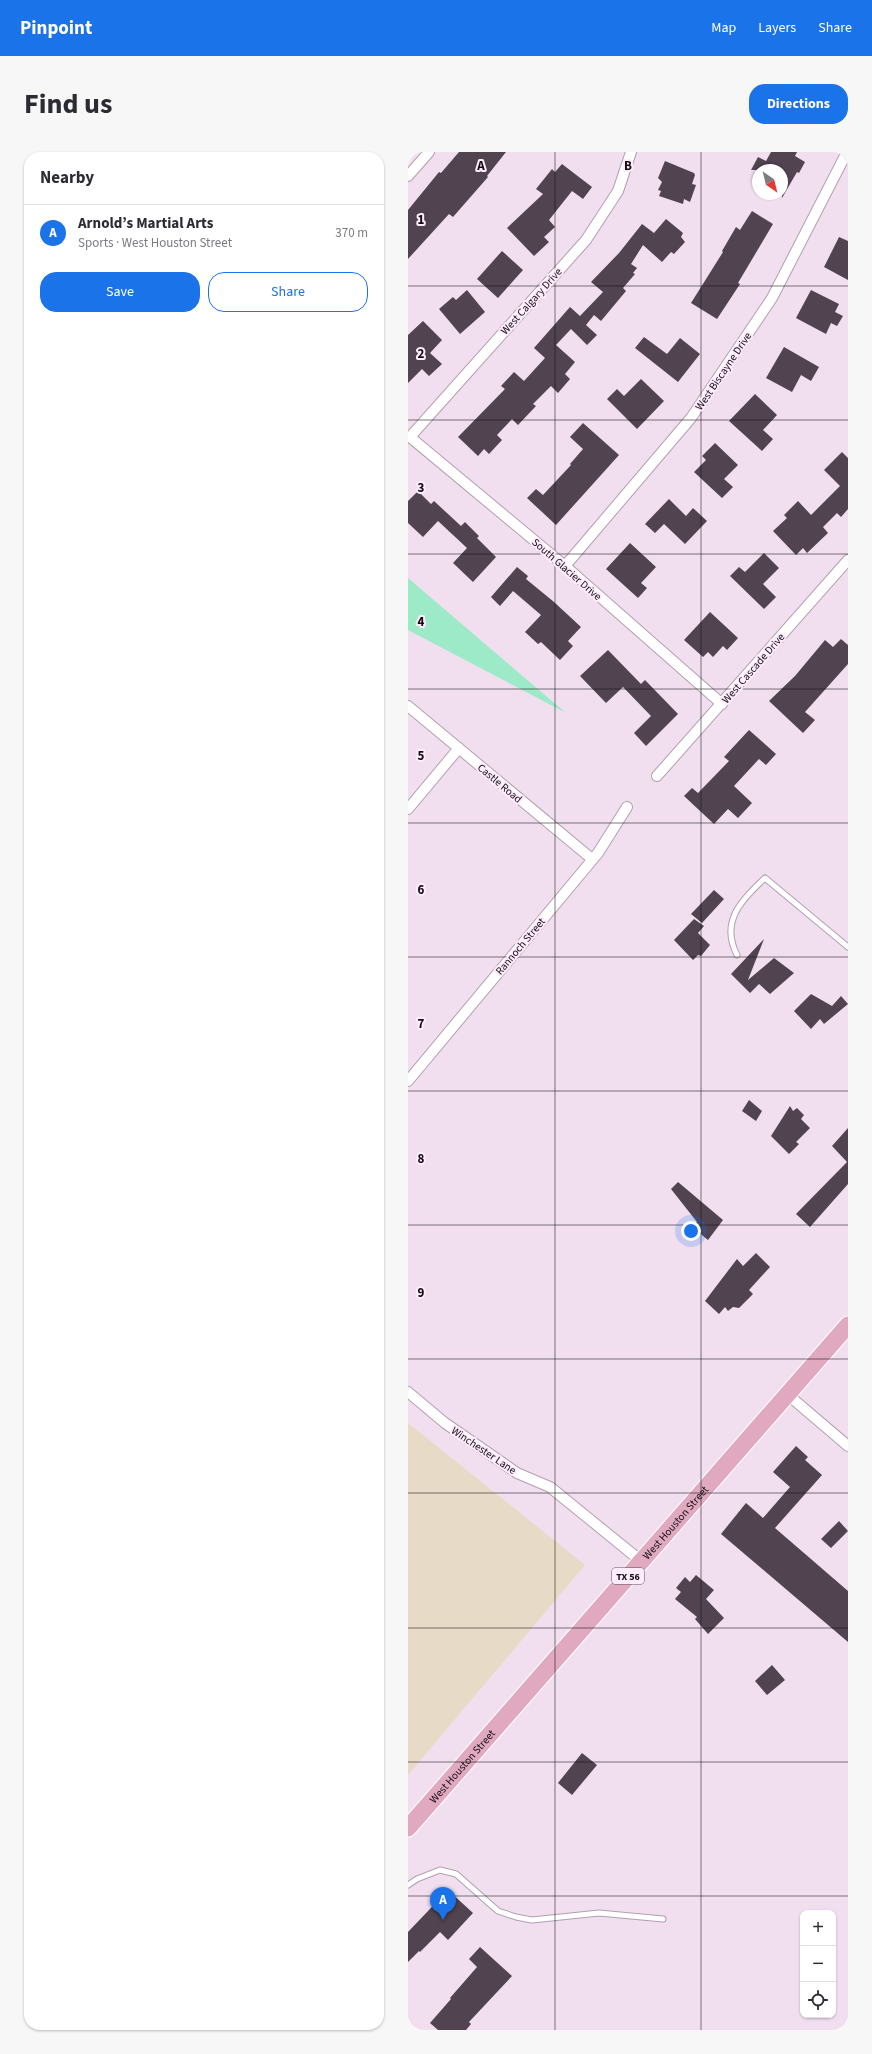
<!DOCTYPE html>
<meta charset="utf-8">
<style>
:root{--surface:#fff;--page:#f7f7f7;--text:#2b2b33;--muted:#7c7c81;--line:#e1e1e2;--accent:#1a73e8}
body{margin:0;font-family:"Source Sans 3",sans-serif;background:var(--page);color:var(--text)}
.controls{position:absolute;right:12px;bottom:12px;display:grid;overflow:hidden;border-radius:8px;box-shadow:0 1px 3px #0004}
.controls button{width:36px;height:36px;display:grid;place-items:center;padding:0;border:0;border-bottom:1px solid var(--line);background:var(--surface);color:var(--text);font:20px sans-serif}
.compass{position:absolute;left:344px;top:12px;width:36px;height:36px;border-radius:50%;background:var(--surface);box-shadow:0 1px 3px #0004;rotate:145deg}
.you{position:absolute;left:283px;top:1079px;width:14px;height:14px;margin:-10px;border:3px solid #fff;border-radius:50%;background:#1a73e8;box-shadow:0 0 0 6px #1a73e833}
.badge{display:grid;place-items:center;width:26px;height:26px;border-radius:50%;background:var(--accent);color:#fff;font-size:13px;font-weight:700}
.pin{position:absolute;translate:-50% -33px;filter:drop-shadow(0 1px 2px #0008)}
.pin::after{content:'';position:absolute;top:21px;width:14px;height:12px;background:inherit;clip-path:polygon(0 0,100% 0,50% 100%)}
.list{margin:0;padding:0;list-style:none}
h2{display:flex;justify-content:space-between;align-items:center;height:52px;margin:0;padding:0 16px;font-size:17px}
h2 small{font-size:13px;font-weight:400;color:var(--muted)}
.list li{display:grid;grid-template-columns:26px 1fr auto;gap:12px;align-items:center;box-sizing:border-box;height:56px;padding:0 16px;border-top:1px solid var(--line)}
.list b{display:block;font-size:15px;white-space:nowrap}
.list p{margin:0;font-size:13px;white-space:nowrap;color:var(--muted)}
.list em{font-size:13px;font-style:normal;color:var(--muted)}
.actions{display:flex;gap:8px;padding:12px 16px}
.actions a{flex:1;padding:9px 0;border:1px solid var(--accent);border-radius:16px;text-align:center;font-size:14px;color:var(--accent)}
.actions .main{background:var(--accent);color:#fff}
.icon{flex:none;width:22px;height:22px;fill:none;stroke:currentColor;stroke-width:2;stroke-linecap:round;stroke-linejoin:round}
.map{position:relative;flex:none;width:440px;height:1878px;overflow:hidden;border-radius:16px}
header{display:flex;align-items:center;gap:24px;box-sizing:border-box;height:56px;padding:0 20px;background:var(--accent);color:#fff}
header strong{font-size:19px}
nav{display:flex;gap:22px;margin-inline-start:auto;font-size:14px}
.intro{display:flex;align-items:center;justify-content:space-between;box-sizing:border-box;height:96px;padding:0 24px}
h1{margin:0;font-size:28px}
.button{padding:10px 18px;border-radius:16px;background:var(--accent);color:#fff;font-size:14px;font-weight:700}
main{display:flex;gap:24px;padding:0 24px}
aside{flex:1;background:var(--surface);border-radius:16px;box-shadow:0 1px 3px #0004}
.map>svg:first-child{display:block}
.education{fill:#e7dac6}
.green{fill:#9deac8}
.building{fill:#514350}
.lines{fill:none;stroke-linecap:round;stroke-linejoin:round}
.service-casing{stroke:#b1a0b0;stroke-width:7}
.minor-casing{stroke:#b1a0b0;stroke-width:12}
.primary-casing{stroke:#fff;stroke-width:19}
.service{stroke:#fff;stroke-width:5}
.minor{stroke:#fff;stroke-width:10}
.primary{stroke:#e0a9c0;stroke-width:17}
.grid{fill:none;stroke:#140e14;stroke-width:1;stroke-opacity:0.55}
.labels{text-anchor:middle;stroke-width:4;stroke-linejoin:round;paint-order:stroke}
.shield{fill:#feecfd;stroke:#5a515a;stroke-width:1}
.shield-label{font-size:10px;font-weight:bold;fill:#140e14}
.street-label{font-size:11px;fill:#140e14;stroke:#feecfd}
.grid-label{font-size:13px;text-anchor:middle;font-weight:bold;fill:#140e14;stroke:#feecfd;stroke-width:4;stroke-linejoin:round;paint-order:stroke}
</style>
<header>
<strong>Pinpoint</strong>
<nav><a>Map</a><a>Layers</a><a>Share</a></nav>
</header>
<div class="intro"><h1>Find us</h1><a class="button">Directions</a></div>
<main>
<aside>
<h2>Nearby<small></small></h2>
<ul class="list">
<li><span class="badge">A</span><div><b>Arnold’s Martial Arts</b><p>Sports · West Houston Street</p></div><em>370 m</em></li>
</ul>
<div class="actions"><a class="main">Save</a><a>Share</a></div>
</aside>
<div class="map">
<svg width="440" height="1878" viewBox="0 0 440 1878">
<rect width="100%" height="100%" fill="#f1dff0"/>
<path class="education" d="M0,1271L177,1413L0,1623Z"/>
<path class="green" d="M0,426L158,561L0,478Z"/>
<path class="building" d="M51,0H98L79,24L80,25L45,65L41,62L0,107V58L31,20L33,21Z
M363,0H389L387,4L397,10L391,21L389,20L374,46V18H343L350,5L358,9Z
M257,9L286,21L287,23L284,32L288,33L282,50L276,47L275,52L251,44L253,39L250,38L254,30L250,26Z
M154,12L184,35L175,47L164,39L141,68L147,75L136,85L141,90L126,104L99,76L135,42L128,37L144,17L147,20Z
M344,59L365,72L330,131L332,132L309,167L283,151L315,100L314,99L328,75L332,78Z
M258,67L275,81L273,85L277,90L266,102L263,100L254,110L235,93L223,112L229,116L225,121L227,122L215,136L218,139L193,169L186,163L178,173L189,183L179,193L163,177L148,193L167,210L157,222L162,227L150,241L143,234L125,252L128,254L110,273L104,267L89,283L94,288L81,302L76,297L70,304L50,285L97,237L93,234L106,220L116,229L137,206L126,196L162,155L172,164L195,140L183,130L211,101L234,72L246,81Z
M431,85L440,89V128L416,115Z
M94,99L115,118L90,146L69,127Z
M59,138L77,160L52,182L31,157L45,145L48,148Z
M403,138L431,152L427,160L435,164L429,174L423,171L418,182L388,166Z
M15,169L34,188L22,201L34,212L21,224L14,217L0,231V183Z
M236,185L259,202L272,186L292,202L270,230L227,196Z
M376,195L411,215L403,229L393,223L384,240L358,226Z
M233,227L256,249L229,277L199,247L209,237L216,244Z
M347,242L369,263L355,278L365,287L354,299L321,269Z
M175,271L211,303L148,373L119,346L128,337L135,343L163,313L162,312L175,297L162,285Z
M307,291L330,313L316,327L325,335L314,346L286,320L298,308L294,304Z
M434,300L440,306V357L433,365L429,361L415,375L420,381L399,401L395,396L388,403L365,379L379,366L376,363L390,349L403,363L432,334L416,318Z
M10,339L23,352L26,349L53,374L57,370L71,384L69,386L88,405L65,430L45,411L59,396L30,369L15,385L0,371V349Z
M261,347L278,364L285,356L299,369L277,392L256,372L247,381L237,372Z
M222,391L248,415L233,431L239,436L230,446L198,417Z
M356,401L371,416L355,432L368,445L356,457L322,424L331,415L337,420Z
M109,415L120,424L118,427L146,450L173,475L160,489L165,494L152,508L133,490L130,492L117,480L133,463L105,439L92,454L83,445Z
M302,460L330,486L319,498L315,494L305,505L300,500L295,505L276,488Z
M433,487L440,493V512L397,560L407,568L395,581L361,549L387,524L417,488L425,495Z
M200,498L233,532L237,528L270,562L238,594L226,581L243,564L215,535L198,551L172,524Z
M341,578L368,602L358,613L351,607L326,634L344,651L330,666L320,657L306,672L276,644L284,636L290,641L321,609L316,605Z
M306,738L316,747L294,771L283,762Z
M286,767L296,774L290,781L302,793L293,804L290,803L285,808L266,788Z
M356,787L340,828L366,806L386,821L362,842L351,832L342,841L323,822Z
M403,842L424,854L433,844L440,852L416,872L412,867L403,877L386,859Z
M341,948L354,959L348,969L334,959Z
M382,954L385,959L389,956L396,963L393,967L402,976L388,990L391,992L381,1002L363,984Z
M440,976V1032L402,1075L388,1062L439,1010L424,994Z
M270,1030L315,1068L300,1088L284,1075L289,1070L263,1037Z
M348,1101L362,1115L341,1138L345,1142L331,1156L325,1155L320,1159L317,1155L311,1162L297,1149L329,1107L335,1114Z
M388,1294L400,1305L397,1308L414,1323L367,1376L440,1439V1490L313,1382L338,1351L355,1366L382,1335L365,1320Z
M431,1369L440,1379L423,1396L413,1387Z
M288,1423L306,1438L298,1447L316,1466L300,1482L287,1467L289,1465L267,1447L273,1440L268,1436L277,1425L282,1430Z
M364,1513L377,1528L359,1543L347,1529Z
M174,1601L189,1613L164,1643L150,1631Z
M40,1738L65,1761L40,1788L32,1780L12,1800L11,1799L0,1810V1780Z
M72,1795L104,1824L61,1870L63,1872L58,1878H30L22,1871L43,1847L42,1846L69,1815L61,1807Z"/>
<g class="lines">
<defs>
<path id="service" d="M329,803C312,770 333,748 357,726L440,795
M0,1733L9,1727L32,1718L48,1722L90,1759L108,1765L124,1768L191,1761L255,1767"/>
<path id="minor" d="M223,0L210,39L178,88L2,285L157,414L314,552
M0,24L21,0
M157,414L283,266L364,146L439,0
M0,554L184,707
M249,624L440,408
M0,657L51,596
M0,929L190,701L219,655
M0,1240L37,1271L109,1321L142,1335L233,1409
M379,1242L440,1294"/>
<g id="primary">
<path id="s1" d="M0,1676L440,1173"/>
</g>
</defs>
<use href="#service" class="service-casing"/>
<use href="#minor" class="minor-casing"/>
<use href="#primary" class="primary-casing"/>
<use href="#service" class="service"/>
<use href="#minor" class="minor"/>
<use href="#primary" class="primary"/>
</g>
<path class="grid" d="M147,0V1878M293,0V1878M0,134H440M0,268H440M0,402H440M0,537H440M0,671H440M0,805H440M0,939H440M0,1073H440M0,1207H440M0,1341H440M0,1476H440M0,1610H440M0,1744H440"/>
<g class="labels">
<rect class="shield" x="204" y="1416" width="32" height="16" rx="3"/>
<g class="shield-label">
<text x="220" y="1428">TX 56</text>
</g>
<g class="street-label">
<text transform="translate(123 149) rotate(-48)" y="4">West Calgary Drive</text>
<text transform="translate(315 219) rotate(-56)" y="4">West Biscayne Drive</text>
<text transform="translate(159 417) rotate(41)" y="4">South Glacier Drive</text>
<text transform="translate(345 516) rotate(-49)" y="4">West Cascade Drive</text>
<text transform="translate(92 631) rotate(40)" y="4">Castle Road</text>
<text transform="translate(112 794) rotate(-50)" y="4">Rannoch Street</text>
<text transform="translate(76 1298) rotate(34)" y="4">Winchester Lane</text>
<text dy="4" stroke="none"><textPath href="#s1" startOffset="406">West Houston Street</textPath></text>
<text dy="4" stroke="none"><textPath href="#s1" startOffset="82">West Houston Street</textPath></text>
</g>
</g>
<g class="grid-label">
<text x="73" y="18">A</text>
<text x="220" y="18">B</text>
<text x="13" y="72">1</text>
<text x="13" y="206">2</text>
<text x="13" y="340">3</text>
<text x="13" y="474">4</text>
<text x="13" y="608">5</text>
<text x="13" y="742">6</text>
<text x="13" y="876">7</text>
<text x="13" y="1011">8</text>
<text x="13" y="1145">9</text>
</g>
</svg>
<div class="controls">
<button>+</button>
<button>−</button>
<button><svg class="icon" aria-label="locate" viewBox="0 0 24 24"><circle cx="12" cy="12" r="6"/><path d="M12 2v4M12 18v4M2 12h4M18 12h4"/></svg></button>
</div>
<svg class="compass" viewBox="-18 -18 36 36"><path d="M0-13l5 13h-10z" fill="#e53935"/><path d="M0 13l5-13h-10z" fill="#7c7c81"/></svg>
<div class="you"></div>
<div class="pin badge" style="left:35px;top:1768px">A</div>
</div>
</main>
